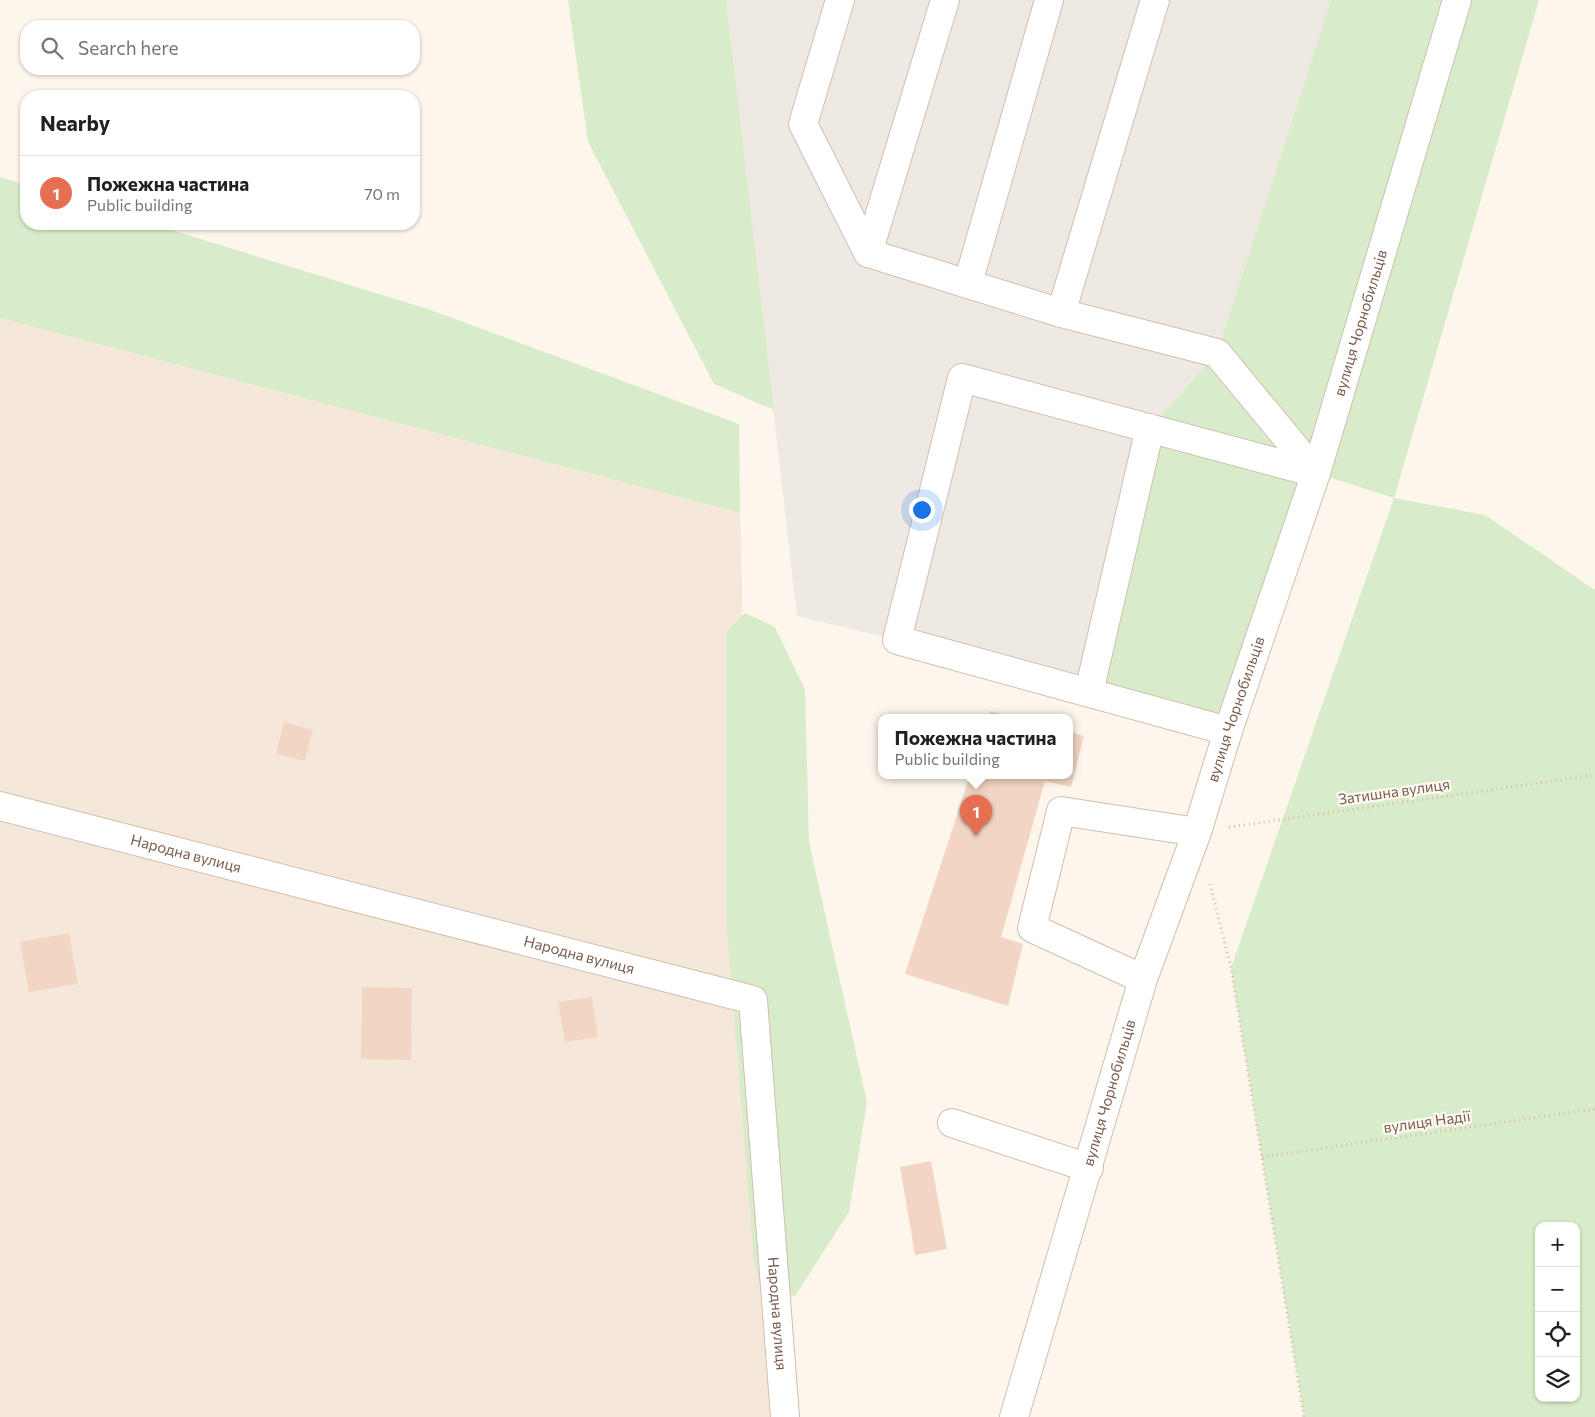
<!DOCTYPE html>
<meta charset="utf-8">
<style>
:root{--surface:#fff;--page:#f2f2f2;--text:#202124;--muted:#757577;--line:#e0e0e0;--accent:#e76f51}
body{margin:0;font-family:Commissioner,sans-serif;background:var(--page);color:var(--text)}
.controls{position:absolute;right:15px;bottom:15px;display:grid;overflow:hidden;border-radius:10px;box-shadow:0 1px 4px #0004}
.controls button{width:45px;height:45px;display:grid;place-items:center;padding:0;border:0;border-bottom:1px solid var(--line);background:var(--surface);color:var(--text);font:25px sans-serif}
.you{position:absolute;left:921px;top:509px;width:18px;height:18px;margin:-12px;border:4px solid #fff;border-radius:50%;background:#1a73e8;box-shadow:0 0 0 8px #1a73e833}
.badge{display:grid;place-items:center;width:32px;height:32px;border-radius:50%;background:var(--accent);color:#fff;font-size:16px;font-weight:700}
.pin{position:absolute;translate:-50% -41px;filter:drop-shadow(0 1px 2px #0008)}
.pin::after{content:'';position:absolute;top:26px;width:18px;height:15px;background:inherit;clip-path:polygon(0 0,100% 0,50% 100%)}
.popup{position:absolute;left:878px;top:714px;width:195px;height:65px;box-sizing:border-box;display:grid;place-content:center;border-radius:10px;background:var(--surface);filter:drop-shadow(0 1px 4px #0005);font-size:16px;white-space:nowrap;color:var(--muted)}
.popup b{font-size:19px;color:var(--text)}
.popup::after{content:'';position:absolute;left:50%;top:100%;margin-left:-10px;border:10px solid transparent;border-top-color:var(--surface)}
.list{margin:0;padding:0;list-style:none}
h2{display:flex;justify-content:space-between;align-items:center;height:65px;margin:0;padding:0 20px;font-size:21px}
h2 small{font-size:16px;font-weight:400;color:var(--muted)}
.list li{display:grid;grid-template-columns:32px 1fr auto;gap:15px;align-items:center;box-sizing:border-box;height:75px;padding:0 20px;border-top:1px solid var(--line)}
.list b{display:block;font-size:19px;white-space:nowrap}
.list p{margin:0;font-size:16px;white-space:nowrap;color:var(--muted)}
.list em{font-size:16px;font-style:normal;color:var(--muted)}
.icon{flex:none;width:28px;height:28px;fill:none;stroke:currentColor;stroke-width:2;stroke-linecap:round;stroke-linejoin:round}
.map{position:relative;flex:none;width:1595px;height:1417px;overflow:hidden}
.search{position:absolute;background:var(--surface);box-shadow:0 1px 4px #0004;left:20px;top:20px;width:400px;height:55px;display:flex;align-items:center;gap:12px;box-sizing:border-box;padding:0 18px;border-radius:20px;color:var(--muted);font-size:19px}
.panel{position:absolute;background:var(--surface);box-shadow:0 1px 4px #0004;left:20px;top:90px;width:400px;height:140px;border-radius:20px}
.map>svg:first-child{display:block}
.residential{fill:#f5e8da}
.industrial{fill:#efe9e4}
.green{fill:#d8ecc9;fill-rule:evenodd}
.building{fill:#f3d5c3}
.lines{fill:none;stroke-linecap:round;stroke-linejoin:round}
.minor-casing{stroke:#d1beb0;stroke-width:30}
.path{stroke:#d9b8a5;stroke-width:3;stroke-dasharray:1 4;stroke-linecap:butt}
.minor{stroke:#fff;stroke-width:28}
.labels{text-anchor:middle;stroke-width:4.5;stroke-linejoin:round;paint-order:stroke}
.street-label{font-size:15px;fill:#7a5c4d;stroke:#fffaf3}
</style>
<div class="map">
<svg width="1595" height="1417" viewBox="0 0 1595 1417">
<rect width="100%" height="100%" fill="#fdf6ec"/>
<path class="residential" d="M0,318L740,513L753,1000L785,1417H0Z"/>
<path class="industrial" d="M726,0H1331L1217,353L1089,692L897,640L797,616Z"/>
<path class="green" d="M568,0H726L774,410L714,384L588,142Z
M1331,0H1448L1228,731L1089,692L1150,428L1217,353Z
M1457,0H1539L1394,498L1485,515L1595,590V1417H1304L1231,968L1394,498L1316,473ZM1539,1226H1576V1398H1539Z
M0,177L26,185V224H152L428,309L739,424L740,513L0,318Z
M745,613L775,627L805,690L809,842L867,1102L849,1212L795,1296L762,1292L754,1262L726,916V632Z"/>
<path class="building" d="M990,711L1011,717H988Z
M284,722L313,730L305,761L276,754Z
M1070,732L1084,736L1071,787L1045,781L1001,937L1023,944L1008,1006L905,974L970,775H1070Z
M69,933L78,984L29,992L20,942Z
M362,987L412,988L411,1060L361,1059Z
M592,997L598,1037L565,1042L558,1002Z
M931,1161L947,1249L915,1255L900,1167Z"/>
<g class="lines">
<defs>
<g id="minor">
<path d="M840,0L803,124L868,253L1061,313L1217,353L1316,473"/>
<path d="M868,253L945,0"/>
<path d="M968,283L1049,0"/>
<path d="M1061,313L1155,0"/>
<path d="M1089,692L1150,428"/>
<path d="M1228,731L897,640L962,378L1316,473"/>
<path id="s1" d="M0,806L753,1000L785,1417"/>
<path d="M1143,979L1032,928L1061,811L1197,832"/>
<path d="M952,1123L1089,1168"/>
<path id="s2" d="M1014,1417L1143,979L1197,832L1228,731L1316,473L1457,0"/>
</g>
</defs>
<use href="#minor" class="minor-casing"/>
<path class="path" d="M1229,827L1595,775
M1210,884L1231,968L1304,1417
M1262,1157L1595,1109"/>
<use href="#minor" class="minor"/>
</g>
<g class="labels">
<g class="street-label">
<text dy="5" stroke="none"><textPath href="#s2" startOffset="1148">вулиця Чорнобильців</textPath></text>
<text dy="5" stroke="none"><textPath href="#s2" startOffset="742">вулиця Чорнобильців</textPath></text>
<text transform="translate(1394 792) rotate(-8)" y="5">Затишна вулиця</text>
<text dy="5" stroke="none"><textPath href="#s1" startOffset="192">Народна вулиця</textPath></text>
<text dy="5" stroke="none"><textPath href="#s1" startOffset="598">Народна вулиця</textPath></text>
<text dy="5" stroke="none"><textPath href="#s2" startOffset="338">вулиця Чорнобильців</textPath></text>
<text transform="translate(1427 1122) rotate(-8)" y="5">вулиця Надії</text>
<text dy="5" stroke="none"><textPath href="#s1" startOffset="1092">Народна вулиця</textPath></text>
</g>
</g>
</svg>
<div class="controls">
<button>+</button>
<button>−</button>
<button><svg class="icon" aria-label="locate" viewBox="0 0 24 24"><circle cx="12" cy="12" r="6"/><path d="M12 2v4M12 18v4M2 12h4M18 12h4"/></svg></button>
<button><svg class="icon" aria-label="layers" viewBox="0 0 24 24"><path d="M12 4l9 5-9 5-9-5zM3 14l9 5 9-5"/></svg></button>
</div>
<div class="you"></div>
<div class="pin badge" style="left:976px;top:836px">1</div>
<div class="popup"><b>Пожежна частина</b>Public building</div>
<div class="search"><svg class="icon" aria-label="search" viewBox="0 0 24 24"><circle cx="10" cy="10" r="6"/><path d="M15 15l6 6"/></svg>Search here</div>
<section class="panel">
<h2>Nearby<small></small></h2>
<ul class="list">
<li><span class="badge">1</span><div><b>Пожежна частина</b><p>Public building</p></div><em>70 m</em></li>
</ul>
</section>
</div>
